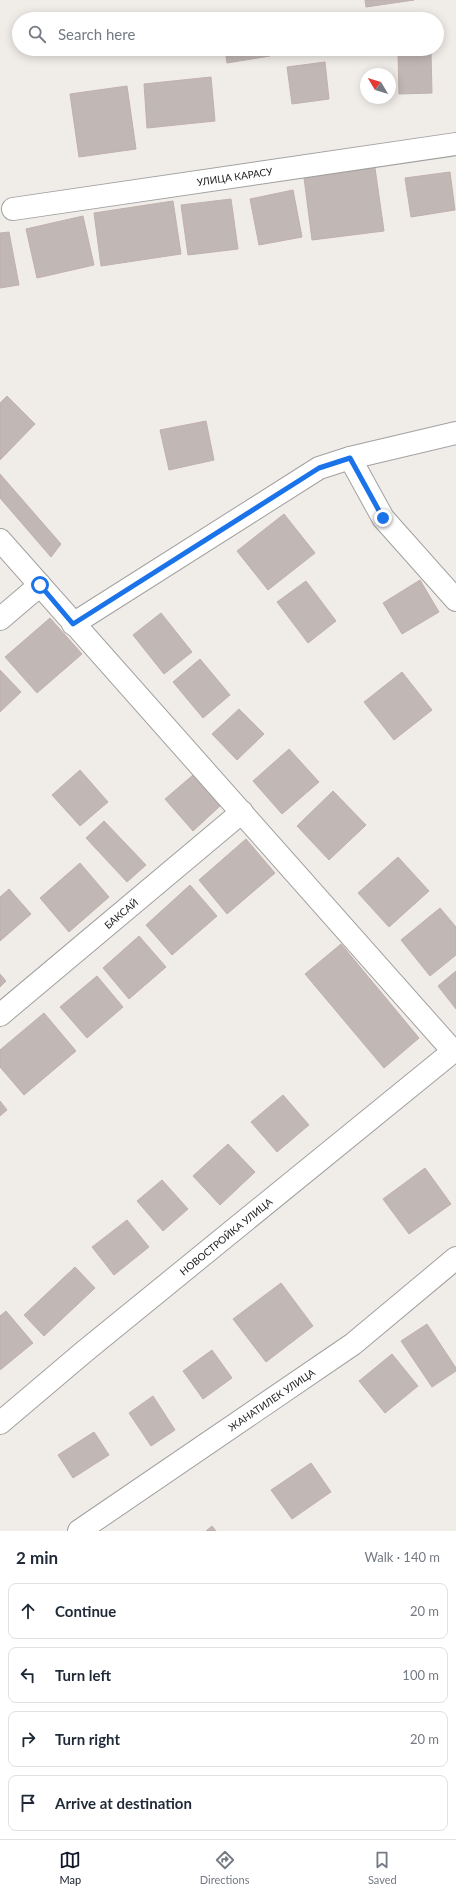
<!DOCTYPE html>
<meta charset="utf-8">
<style>
:root{--surface:#fff;--page:#f2f2f3;--text:#1f2937;--muted:#747a83;--line:#e0e1e3;--accent:#111827}
body{margin:0;font-family:Lato,sans-serif;background:var(--page);color:var(--text)}
.compass{position:absolute;left:360px;top:68px;width:36px;height:36px;border-radius:50%;background:var(--surface);box-shadow:0 2px 10px #0003;rotate:308deg}
.stop{position:absolute;width:12px;height:12px;margin:-9px;border:3px solid #1a73e8;border-radius:50%;background:#fff}
.stop.end{background:#1a73e8;border-color:#fff;box-shadow:0 1px 4px #0008}
.list{margin:0;padding:0;list-style:none}
h2{display:flex;justify-content:space-between;align-items:center;height:52px;margin:0;padding:0 16px;font-size:17px}
h2 small{font-size:13px;font-weight:400;color:var(--muted)}
.list li{display:grid;grid-template-columns:26px 1fr auto;gap:12px;align-items:center;box-sizing:border-box;height:56px;margin:0 8px 8px;padding:0 8px;border:1px solid var(--line);border-radius:8px}
.list b{display:block;font-size:15px;white-space:nowrap}
.list em{font-size:13px;font-style:normal;color:var(--muted)}
.icon{flex:none;width:22px;height:22px;fill:none;stroke:currentColor;stroke-width:2;stroke-linecap:round;stroke-linejoin:round}
.map{position:relative;flex:none;width:456px;height:1531px;overflow:hidden}
.search{position:absolute;background:var(--surface);box-shadow:0 2px 10px #0003;left:12px;right:12px;top:12px;height:44px;display:flex;align-items:center;gap:10px;box-sizing:border-box;padding:0 14px;border-radius:22px;color:var(--muted);font-size:15px}
.sheet{height:308px;background:var(--surface)}
nav{display:flex;justify-content:space-around;align-items:center;box-sizing:border-box;height:56px;border-top:1px solid var(--line);background:var(--surface);font-size:11px;color:var(--muted)}
nav a{display:grid;justify-items:center;gap:2px}
nav .on{color:var(--accent)}
.map>svg:first-child{display:block}
.building{fill:#c1b7b4;stroke:#c1b1ab}
.lines{fill:none;stroke-linecap:round;stroke-linejoin:round}
.minor-casing{stroke:#a1a1a1;stroke-width:24}
.minor{stroke:#fff;stroke-width:22}
.route{stroke:#1a73e8;stroke-width:5}
.labels{text-anchor:middle;stroke-width:3.5;stroke-linejoin:round;paint-order:stroke}
.street-label{font-size:10px;fill:#202020;stroke:#fff}
</style>
<div class="map">
<svg width="456" height="1531" viewBox="0 0 456 1531">
<rect width="100%" height="100%" fill="#f0ece8"/>
<path class="building" d="M365,0H414L366,7Z
M225,49H269L270,56L227,63Z
M431,53L432,93L399,94L398,54Z
M325,62L329,99L292,104L287,67Z
M211,77L215,121L147,128L144,84Z
M127,86L136,149L79,157L70,94Z
M375,168L384,231L312,240L304,178Z
M450,172L455,210L411,217L405,178Z
M293,190L302,237L259,245L250,199Z
M231,199L238,249L188,255L181,205Z
M173,201L181,254L101,266L94,213Z
M83,216L94,265L37,278L26,229Z
M9,232L19,285L0,288V233Z
M7,396L35,424L0,460V403Z
M206,421L214,460L169,470L160,430Z
M0,474L61,544L51,557L0,498Z
M284,514L315,553L268,590L237,551Z
M420,580L439,612L402,634L383,603Z
M306,581L336,621L308,643L277,602Z
M161,613L192,652L164,674L133,635Z
M50,618L82,654L37,693L5,657Z
M200,659L230,695L203,718L173,682Z
M0,670L21,692L0,712Z
M402,672L432,710L394,740L364,702Z
M239,709L264,734L237,760L212,734Z
M289,749L319,782L282,814L253,781Z
M80,770L108,802L80,826L52,795Z
M193,775L220,806L193,831L165,799Z
M333,791L366,825L329,860L297,826Z
M104,821L146,865L127,882L86,838Z
M246,839L275,873L227,914L199,880Z
M398,857L429,891L389,927L358,893Z
M80,863L109,897L69,932L40,898Z
M190,885L217,916L172,955L146,925Z
M9,889L31,914L0,941V897Z
M440,908L456,927V955L430,976L401,940Z
M139,936L166,967L129,999L103,968Z
M341,944L419,1038L384,1068L305,974Z
M456,971V1009L438,986Z
M0,974L6,981L0,987Z
M97,976L123,1007L87,1038L60,1007Z
M44,1013L76,1051L24,1095L0,1067V1050Z
M283,1095L309,1125L277,1152L251,1122Z
M0,1101L7,1110L0,1116Z
M228,1144L255,1172L220,1205L193,1176Z
M425,1168L451,1204L409,1234L383,1199Z
M162,1180L188,1209L163,1231L137,1201Z
M127,1220L149,1247L114,1275L92,1247Z
M75,1267L95,1288L44,1336L24,1315Z
M281,1283L313,1326L266,1362L233,1319Z
M6,1311L33,1343L0,1370V1316Z
M427,1324L456,1368V1371L432,1387L401,1341Z
M212,1350L232,1378L203,1399L183,1371Z
M392,1354L418,1386L385,1413L359,1381Z
M153,1396L175,1430L151,1446L129,1413Z
M94,1432L109,1455L73,1478L58,1455Z
M311,1463L331,1492L292,1519L271,1490Z
M212,1526L216,1531H206Z"/>
<g class="lines">
<defs>
<g id="minor">
<path id="s1" d="M13,209L456,144"/>
<path d="M350,458L383,518L456,600"/>
<path d="M0,540L453,1051"/>
<path d="M0,619L40,585"/>
<path d="M73,624L319,468L350,458L456,433"/>
<path id="s2" d="M0,1015L242,812"/>
<path id="s3" d="M0,1423L85,1351L456,1049"/>
<path id="s4" d="M79,1531L353,1344L456,1258"/>
</g>
</defs>
<use href="#minor" class="minor-casing"/>
<use href="#minor" class="minor"/>
</g>
<g class="lines">
<path class="route" d="M40,585L73,624L319,468L350,458L383,518"/>
</g>
<g class="labels">
<g class="street-label">
<text dy="4" stroke="none"><textPath href="#s1" startOffset="224">УЛИЦА КАРАСУ</textPath></text>
<text dy="4" stroke="none"><textPath href="#s2" startOffset="158">БАКСАЙ</textPath></text>
<text dy="4" stroke="none"><textPath href="#s3" startOffset="293">НОВОСТРОЙКА УЛИЦА</textPath></text>
<text dy="4" stroke="none"><textPath href="#s4" startOffset="233">ЖАНАТИЛЕК УЛИЦА</textPath></text>
</g>
</g>
</svg>
<svg class="compass" viewBox="-18 -18 36 36"><path d="M0-13l5 13h-10z" fill="#e53935"/><path d="M0 13l5-13h-10z" fill="#747a83"/></svg>
<div class="stop" style="left:40px;top:585px"></div>
<div class="stop end" style="left:383px;top:518px"></div>
<div class="search"><svg class="icon" aria-label="search" viewBox="0 0 24 24"><circle cx="10" cy="10" r="6"/><path d="M15 15l6 6"/></svg>Search here</div>
</div>
<section class="sheet">
<h2>2 min<small>Walk · 140 m</small></h2>
<ul class="list">
<li><svg class="icon" aria-label="ahead" viewBox="0 0 24 24"><path d="M12 20V5M6 11l6-6 6 6"/></svg><div><b>Continue</b></div><em>20 m</em></li>
<li><svg class="icon" aria-label="left" viewBox="0 0 24 24"><path d="M17 20v-9H6M10 6l-5 5 5 5"/></svg><div><b>Turn left</b></div><em>100 m</em></li>
<li><svg class="icon" aria-label="right" viewBox="0 0 24 24"><path d="M7 20v-9h11M14 6l5 5-5 5"/></svg><div><b>Turn right</b></div><em>20 m</em></li>
<li><svg class="icon" aria-label="arrive" viewBox="0 0 24 24"><path d="M6 21V4h12l-3 4 3 4H6"/></svg><div><b>Arrive at destination</b></div></li>
</ul>
</section>
<nav>
<a class="on"><svg class="icon" aria-label="map" viewBox="0 0 24 24"><path d="M3 6l6-2 6 2 6-2v14l-6 2-6-2-6 2zM9 4v14M15 6v14"/></svg>Map</a>
<a><svg class="icon" aria-label="directions" viewBox="0 0 24 24"><path d="M12 3l9 9-9 9-9-9zM9 14v-3h6M13 9l2 2-2 2"/></svg>Directions</a>
<a><svg class="icon" aria-label="saved" viewBox="0 0 24 24"><path d="M7 4h10v16l-5-4-5 4z"/></svg>Saved</a>
</nav>
